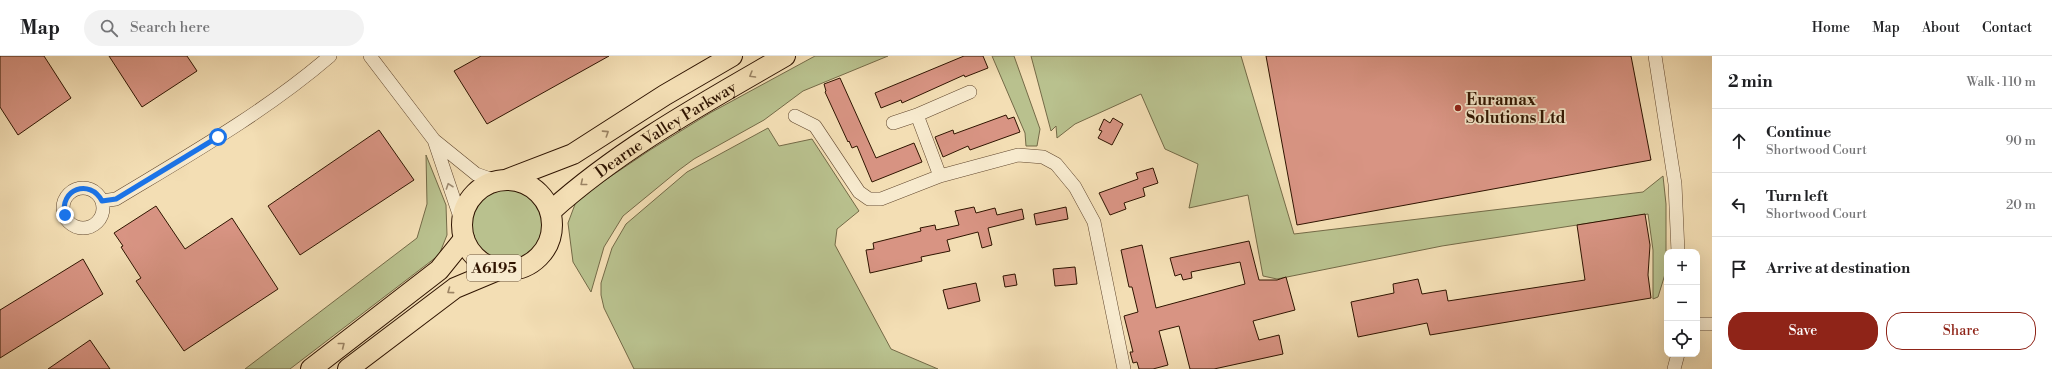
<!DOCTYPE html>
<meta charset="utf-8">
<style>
:root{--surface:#fff;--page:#f2f2f2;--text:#202124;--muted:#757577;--line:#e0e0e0;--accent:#8f2418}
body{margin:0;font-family:"Libre Bodoni",serif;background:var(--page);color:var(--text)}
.controls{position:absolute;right:12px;bottom:12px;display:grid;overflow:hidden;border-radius:8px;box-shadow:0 4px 16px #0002}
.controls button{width:36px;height:36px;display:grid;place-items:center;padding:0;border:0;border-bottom:1px solid var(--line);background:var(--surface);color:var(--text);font:20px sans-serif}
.stop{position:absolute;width:12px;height:12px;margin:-9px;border:3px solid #1a73e8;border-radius:50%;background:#fff}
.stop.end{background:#1a73e8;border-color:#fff;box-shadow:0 1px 4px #0008}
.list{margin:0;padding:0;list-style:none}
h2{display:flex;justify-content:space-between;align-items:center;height:52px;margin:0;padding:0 16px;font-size:17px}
h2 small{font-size:13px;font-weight:400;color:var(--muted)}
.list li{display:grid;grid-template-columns:26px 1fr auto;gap:12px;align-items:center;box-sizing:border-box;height:64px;padding:0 16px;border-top:1px solid var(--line)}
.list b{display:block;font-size:15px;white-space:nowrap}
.list p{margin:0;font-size:13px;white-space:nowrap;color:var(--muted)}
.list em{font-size:13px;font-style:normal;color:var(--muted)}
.actions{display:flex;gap:8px;padding:12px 16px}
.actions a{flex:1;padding:9px 0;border:1px solid var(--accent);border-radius:16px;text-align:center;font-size:14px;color:var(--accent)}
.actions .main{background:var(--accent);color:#fff}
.icon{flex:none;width:22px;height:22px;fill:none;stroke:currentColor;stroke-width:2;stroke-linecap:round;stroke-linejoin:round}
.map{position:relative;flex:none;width:1712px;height:313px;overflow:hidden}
header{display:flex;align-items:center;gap:24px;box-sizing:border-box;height:56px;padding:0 20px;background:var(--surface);border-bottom:1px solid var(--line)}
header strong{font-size:19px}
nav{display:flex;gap:22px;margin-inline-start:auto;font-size:14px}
.search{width:280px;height:36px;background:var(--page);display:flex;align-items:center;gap:10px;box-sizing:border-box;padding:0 14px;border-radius:22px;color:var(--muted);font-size:15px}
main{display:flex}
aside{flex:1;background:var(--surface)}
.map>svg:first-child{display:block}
.green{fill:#b9c18e;stroke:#746a47}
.building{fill:#d89483;stroke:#2f1400}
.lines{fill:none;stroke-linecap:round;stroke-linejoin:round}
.minor-casing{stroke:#60462d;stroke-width:14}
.highway-casing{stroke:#2f1400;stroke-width:22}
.minor{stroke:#f7eace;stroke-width:13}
.highway{stroke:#f3deb4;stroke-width:20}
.oneway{stroke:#9b8363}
.oneway2{stroke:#9d8a71}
.route{stroke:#1a73e8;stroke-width:5}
.poi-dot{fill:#8f2418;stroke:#f7eace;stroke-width:1.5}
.labels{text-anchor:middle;stroke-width:3.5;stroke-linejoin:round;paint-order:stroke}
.shield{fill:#f7eace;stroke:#6b543e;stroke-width:1}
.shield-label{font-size:15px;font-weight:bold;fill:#2f1400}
.poi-label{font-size:16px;font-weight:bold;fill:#2f1400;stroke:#f7eace;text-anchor:start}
.street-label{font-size:16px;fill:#2f1400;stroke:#f7eace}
</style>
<header>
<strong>Map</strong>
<div class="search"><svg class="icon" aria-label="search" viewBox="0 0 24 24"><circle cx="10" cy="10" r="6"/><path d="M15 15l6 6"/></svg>Search here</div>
<nav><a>Home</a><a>Map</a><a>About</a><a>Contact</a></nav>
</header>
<main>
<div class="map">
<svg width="1712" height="313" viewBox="0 0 1712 313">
<rect width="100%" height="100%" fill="#f3deb4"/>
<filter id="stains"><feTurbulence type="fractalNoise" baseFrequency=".005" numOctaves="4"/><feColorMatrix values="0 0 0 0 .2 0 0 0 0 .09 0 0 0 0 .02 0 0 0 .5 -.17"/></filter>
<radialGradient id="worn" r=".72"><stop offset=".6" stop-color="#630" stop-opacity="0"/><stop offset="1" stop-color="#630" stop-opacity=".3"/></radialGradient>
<path class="green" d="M815,0H888L803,35L764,64L694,103L679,114L623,160L604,191L591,236L573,206L568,167L577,143L650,94L710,57Z
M992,0H1014L1040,73L1037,90H1026L1025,77Z
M1031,0H1241L1294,178L1643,136L1663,120L1666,148V215L1658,241L1653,243V194L1648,158L1442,190L1277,223L1263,220L1248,139L1189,152L1198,108L1165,93L1141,38L1075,68L1057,82L1056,70L1051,75Z
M768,72L779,90L812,83L859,155L837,173L835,189L891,293L938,313H634L604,252L601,239V227L612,192L626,168L687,116Z
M426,99L446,149L447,179L439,199L290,313H245L417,182L427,148Z
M472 169a35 35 0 1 1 70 0a35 35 0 1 1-70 0Z"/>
<path class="building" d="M0,0H44L71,42L18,79L0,51Z
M109,0H187L197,15L142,51Z
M481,0H609L487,68L454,15Z
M964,0H983L988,12L965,21L964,19L902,47L901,44L881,52L875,37Z
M1266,0H1631L1651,104L1297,169Z
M840,22L876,102L914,87L922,106L872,126L857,90L852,92L849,85L848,86L825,36L826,35L824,28Z
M1006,59L1008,63L1014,61L1020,76L970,94L968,90L943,101L935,81L953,74L954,78Z
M1113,62L1123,68L1112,89L1098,82L1102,75L1099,74L1104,63L1110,67Z
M379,74L414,124L300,199L268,150Z
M1153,112L1158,127L1143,132L1145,140L1124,147L1126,153L1110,159L1099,137L1138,123L1136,117Z
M156,150L185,193L232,162L278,233L184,295L136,225L141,222L121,191L123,190L114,177Z
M974,151L976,157L995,152L997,159L1022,153L1024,163L988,172L992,189L982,192L978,176L947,184L950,195L921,201L922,205L870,217L866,194L874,193L873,187L921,175L920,172L935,169L936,174L959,169L955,155Z
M1066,151L1068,163L1036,169L1034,158Z
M1645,158L1650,189L1648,219L1651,242L1430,279L1427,267L1358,281L1351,246L1394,237L1393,228L1418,223L1422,238L1446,234L1448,245L1585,224L1577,169Z
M1249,185L1259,224H1277L1286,221L1295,254L1253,265L1259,284L1279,279L1283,298L1214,313H1190L1179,270L1159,275L1168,309L1153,313H1139L1137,306L1133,307L1130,296H1133L1124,260L1138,256L1132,231H1129L1121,194L1142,189L1156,252L1245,228L1240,206L1191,216L1192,222L1183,224L1181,218L1175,220L1170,202Z
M83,203L103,238L0,302V254Z
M1075,211L1077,228L1055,230L1053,213Z
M1015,218L1017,229L1005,231L1003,220Z
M976,227L980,245L948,253L943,234Z
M90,284L110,313H48Z"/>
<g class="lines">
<defs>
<path id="minor" d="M370,0L434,84L476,118L496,125
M1655,0L1675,128L1678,196
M917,59L940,120
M795,60L815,70L859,136L869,143H881L940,120L1018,99L1043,101L1056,108L1075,131L1094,166L1124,313
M893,67L917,59L970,36
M434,84L462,167
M63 152a20 20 0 1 1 40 0a20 20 0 1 1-40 0Z
M102,145L116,143C189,99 265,56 330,0
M1697,268H1712
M1674,313L1678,298"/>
<g id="highway">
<path d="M508,123L573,98L665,39L732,0"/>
<circle cx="507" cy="169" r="45"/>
<path id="s1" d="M551,155C621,92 704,47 785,0"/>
<path d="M311,313L439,214L464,183"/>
<path d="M348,313L455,232L498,214"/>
</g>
</defs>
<use href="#minor" class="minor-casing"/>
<use href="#highway" class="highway-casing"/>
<use href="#minor" class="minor"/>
<use href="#highway" class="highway"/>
</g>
<defs><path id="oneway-chevron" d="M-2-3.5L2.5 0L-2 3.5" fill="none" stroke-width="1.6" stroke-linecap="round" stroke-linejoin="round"/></defs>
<g class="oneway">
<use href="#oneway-chevron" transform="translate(752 19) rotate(150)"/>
<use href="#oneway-chevron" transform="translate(606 77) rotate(-33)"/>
<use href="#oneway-chevron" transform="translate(583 127) rotate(141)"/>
<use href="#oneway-chevron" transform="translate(450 235) rotate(144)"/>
<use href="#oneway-chevron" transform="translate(342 289) rotate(-38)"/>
</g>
<use class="oneway2" href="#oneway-chevron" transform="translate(449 130) rotate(-109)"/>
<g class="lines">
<path class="route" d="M65,159C59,133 90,122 102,145L116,143L218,81"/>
</g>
<circle class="poi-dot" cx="1458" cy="52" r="4"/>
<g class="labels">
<rect class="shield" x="467" y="199" width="54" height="26" rx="3"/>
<g class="shield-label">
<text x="494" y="217">A6195</text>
</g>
<g class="poi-label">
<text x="1466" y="49">Euramax<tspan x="1466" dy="18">Solutions Ltd</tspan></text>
</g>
<g class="street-label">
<text dy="6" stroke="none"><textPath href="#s1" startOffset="141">Dearne Valley Parkway</textPath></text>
</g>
</g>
<rect width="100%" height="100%" filter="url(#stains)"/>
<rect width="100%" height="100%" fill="url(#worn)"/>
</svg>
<div class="controls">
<button>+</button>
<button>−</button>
<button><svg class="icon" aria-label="locate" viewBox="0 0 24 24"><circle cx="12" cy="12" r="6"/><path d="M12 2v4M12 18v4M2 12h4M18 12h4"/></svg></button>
</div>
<div class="stop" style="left:218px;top:81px"></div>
<div class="stop end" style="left:65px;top:159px"></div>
</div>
<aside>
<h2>2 min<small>Walk · 110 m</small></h2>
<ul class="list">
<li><svg class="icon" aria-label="ahead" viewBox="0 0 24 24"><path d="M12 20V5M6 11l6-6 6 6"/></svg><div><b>Continue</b><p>Shortwood Court</p></div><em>90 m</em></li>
<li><svg class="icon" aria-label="left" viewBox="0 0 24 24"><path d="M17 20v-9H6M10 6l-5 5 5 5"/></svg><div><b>Turn left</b><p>Shortwood Court</p></div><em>20 m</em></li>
<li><svg class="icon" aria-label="arrive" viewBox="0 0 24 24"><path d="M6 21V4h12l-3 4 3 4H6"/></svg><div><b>Arrive at destination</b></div></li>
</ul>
<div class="actions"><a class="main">Save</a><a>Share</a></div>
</aside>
</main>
